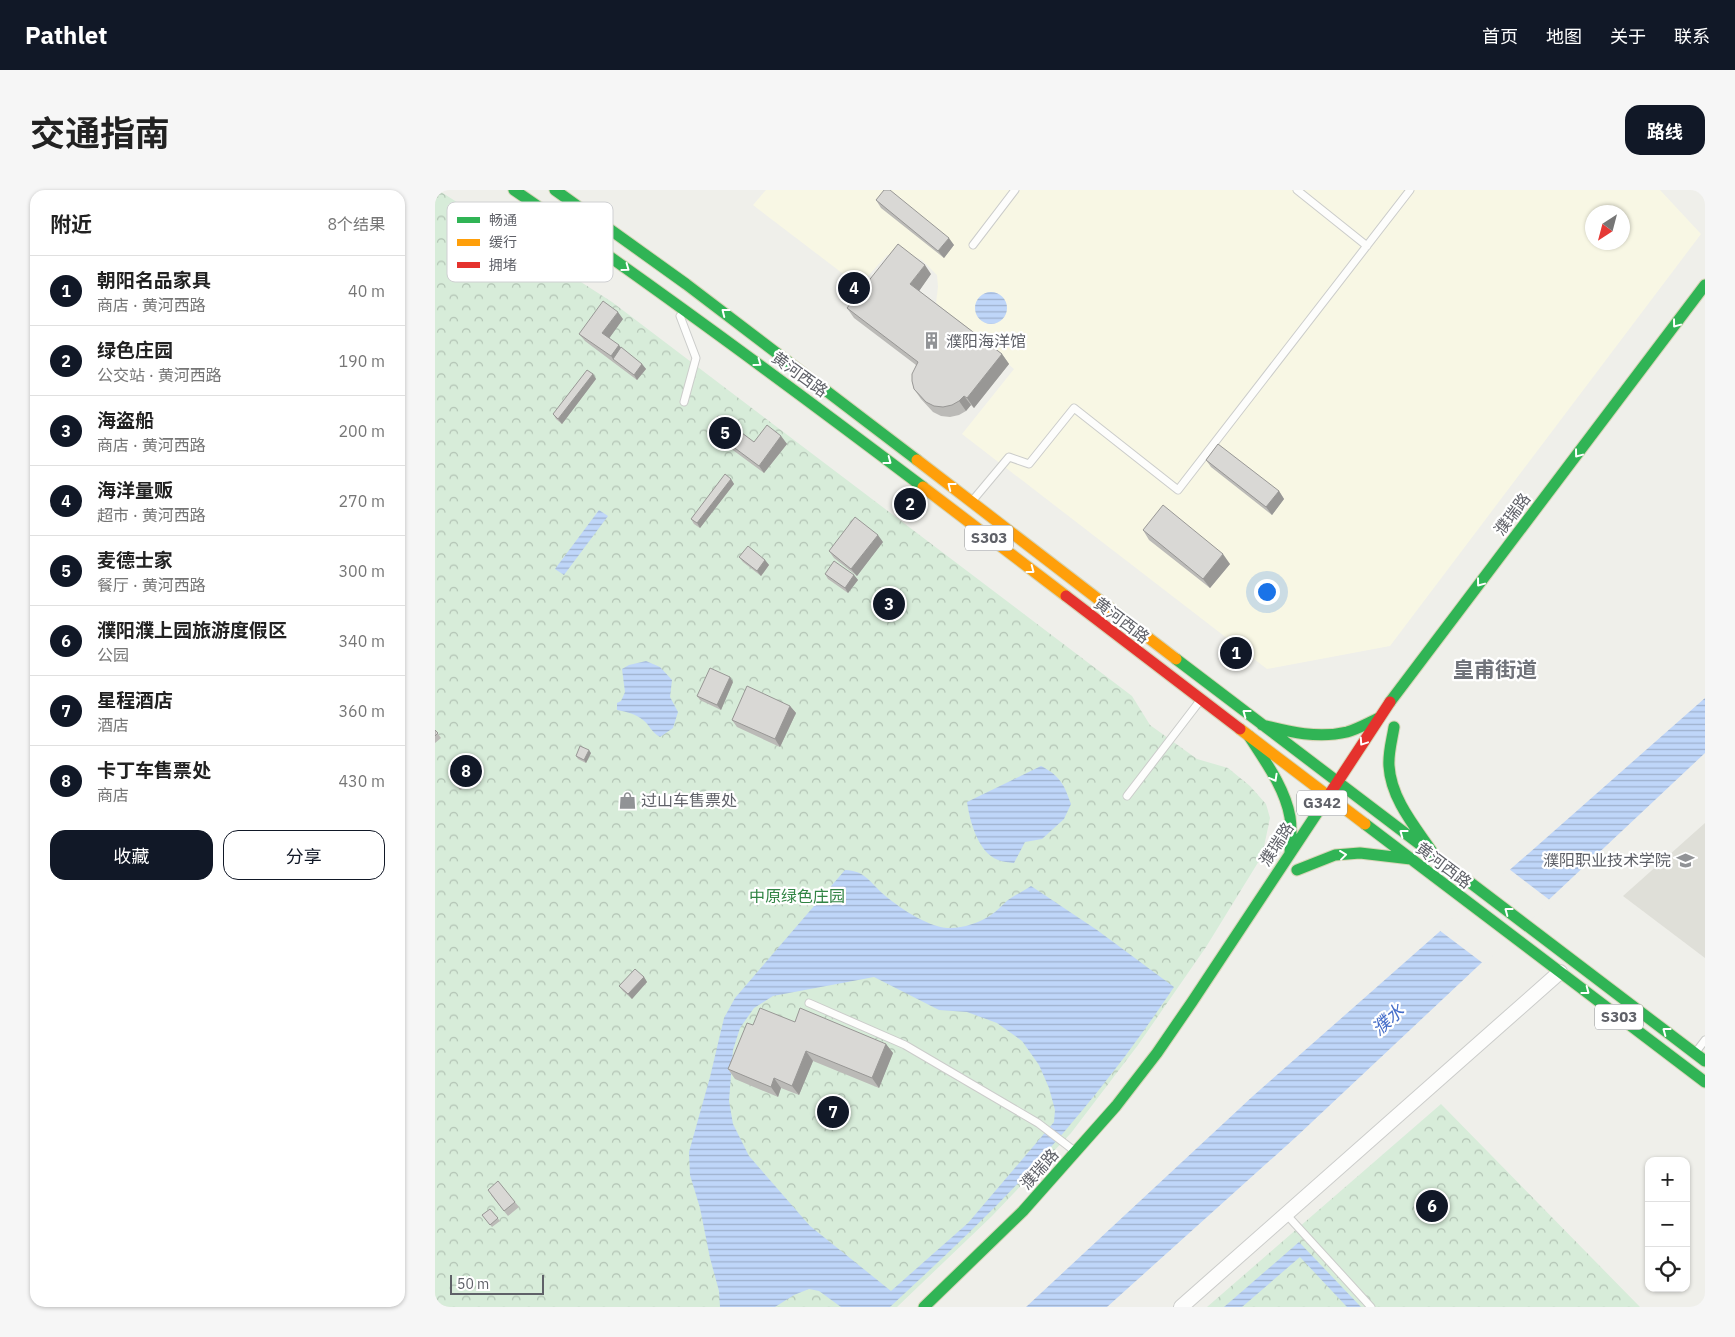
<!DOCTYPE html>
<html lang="zh">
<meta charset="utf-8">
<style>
:root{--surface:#fff;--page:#f6f6f6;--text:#222;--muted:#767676;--line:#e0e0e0;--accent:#111827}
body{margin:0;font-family:"IBM Plex Sans","Noto Sans SC",sans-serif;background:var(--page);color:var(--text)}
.controls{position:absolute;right:15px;bottom:15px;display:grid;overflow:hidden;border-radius:10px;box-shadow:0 1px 4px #0004}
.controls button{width:45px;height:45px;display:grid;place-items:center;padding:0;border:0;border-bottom:1px solid var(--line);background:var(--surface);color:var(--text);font:25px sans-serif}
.compass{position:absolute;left:1150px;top:15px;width:45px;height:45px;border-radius:50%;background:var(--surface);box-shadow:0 1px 4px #0004;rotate:216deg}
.scale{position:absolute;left:15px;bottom:12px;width:94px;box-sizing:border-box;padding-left:5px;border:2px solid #5f6168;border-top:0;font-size:14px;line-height:18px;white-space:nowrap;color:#5f6168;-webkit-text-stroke:4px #fff;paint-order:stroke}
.you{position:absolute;left:831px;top:401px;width:18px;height:18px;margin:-12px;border:4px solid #fff;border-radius:50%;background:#1a73e8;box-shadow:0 0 0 8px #1a73e833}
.badge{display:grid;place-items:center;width:32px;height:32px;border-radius:50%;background:var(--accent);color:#fff;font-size:16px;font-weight:700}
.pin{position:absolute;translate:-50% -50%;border:2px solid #fff;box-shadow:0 1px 5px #0006}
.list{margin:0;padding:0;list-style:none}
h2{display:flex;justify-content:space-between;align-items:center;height:65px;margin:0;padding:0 20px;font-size:21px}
h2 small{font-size:16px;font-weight:400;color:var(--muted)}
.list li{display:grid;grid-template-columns:32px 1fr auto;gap:15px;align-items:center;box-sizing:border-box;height:70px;padding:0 20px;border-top:1px solid var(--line)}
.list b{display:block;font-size:19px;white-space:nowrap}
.list p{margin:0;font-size:16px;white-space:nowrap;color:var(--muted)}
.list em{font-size:16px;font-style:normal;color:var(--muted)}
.actions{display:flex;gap:10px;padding:15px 20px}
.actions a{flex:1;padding:11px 0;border:1px solid var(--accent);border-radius:15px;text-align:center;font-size:18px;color:var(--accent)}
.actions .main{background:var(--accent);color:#fff}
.icon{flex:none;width:28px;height:28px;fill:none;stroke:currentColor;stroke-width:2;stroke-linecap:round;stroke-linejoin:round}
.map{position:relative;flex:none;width:1270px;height:1117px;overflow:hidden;border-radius:15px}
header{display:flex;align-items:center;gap:30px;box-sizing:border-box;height:70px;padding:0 25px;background:var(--accent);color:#fff}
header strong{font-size:24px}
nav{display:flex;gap:28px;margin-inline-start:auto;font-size:18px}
.intro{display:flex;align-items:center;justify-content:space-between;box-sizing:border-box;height:120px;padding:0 30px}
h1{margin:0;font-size:35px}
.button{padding:12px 22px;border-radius:15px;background:var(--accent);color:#fff;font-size:18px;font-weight:700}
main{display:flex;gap:30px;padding:0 30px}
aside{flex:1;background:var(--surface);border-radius:15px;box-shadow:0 1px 4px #0004}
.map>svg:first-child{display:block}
.commercial{fill:#f8f7e4;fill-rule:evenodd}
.education{fill:#dfdfd8}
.park{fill:url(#park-crowns)}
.water{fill:url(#water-rules);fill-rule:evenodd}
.pier{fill:#efefea}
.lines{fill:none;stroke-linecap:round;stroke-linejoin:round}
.lane-casing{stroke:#cbccca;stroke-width:9}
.street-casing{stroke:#cbccca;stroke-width:16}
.fast-casing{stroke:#d7d5b7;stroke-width:13}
.slow-casing{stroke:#d7d5b7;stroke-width:13}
.jam-casing{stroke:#d7d5b7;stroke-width:13}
.lane{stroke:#fdfdfc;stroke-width:7}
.street{stroke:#fdfdfc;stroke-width:14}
.fast{stroke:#30b455;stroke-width:11}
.slow{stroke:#ff9f0a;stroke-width:11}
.jam{stroke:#e5322d;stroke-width:11}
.wall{fill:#bbbab7}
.shaded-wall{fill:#989795}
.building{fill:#d9d8d5;stroke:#989795}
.oneway{stroke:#fff}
.labels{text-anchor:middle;stroke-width:4.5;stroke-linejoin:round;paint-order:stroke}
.shield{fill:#fff;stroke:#8f9095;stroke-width:1}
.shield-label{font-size:15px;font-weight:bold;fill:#5f6168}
.poi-label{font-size:16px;fill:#5f6168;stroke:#fff;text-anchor:start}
.street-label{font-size:16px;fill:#5f6168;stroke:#fff}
.park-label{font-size:16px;fill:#318444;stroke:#fff}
.water-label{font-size:18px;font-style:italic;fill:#466ec9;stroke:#fff}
.district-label{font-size:21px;font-weight:bold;fill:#70737a;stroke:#fff}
.key{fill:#fff;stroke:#cfd0d2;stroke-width:1}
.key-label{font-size:14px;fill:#5f6168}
</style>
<header>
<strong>Pathlet</strong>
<nav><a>首页</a><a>地图</a><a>关于</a><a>联系</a></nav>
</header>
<div class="intro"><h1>交通指南</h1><a class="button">路线</a></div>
<main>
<aside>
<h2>附近<small>8个结果</small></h2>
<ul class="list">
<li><span class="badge">1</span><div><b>朝阳名品家具</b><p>商店 · 黄河西路</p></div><em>40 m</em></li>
<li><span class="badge">2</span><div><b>绿色庄园</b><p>公交站 · 黄河西路</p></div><em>190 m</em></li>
<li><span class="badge">3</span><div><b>海盗船</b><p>商店 · 黄河西路</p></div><em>200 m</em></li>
<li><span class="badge">4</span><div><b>海洋量贩</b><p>超市 · 黄河西路</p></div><em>270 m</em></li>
<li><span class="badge">5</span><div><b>麦德士家</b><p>餐厅 · 黄河西路</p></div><em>300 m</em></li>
<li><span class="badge">6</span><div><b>濮阳濮上园旅游度假区</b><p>公园</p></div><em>340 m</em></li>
<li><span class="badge">7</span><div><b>星程酒店</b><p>酒店</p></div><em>360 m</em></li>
<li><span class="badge">8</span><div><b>卡丁车售票处</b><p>商店</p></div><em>430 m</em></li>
</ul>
<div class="actions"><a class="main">收藏</a><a>分享</a></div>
</aside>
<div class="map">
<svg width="1270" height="1117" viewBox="0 0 1270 1117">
<defs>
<pattern id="park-crowns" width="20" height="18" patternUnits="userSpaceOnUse" patternTransform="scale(1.25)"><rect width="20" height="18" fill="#d7ecd9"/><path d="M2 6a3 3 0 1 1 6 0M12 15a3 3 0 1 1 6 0" fill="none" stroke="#b2c3b4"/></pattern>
<pattern id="water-rules" width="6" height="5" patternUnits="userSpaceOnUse" patternTransform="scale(1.25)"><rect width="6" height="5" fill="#bfd6f9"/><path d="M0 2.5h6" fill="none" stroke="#9eb1cd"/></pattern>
</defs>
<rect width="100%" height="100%" fill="#efefea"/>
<path class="commercial" d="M331,0H1225L1266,44L955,456L832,479L527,244L579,179L501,113L503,97L502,85L487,70L473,64L452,65L424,96L318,15ZM1158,22H1188V52H1158Z"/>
<path class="education" d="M1270,633V768L1188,706Z"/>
<path class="park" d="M0,0H3L177,112L697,506L715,535L762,569L793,578L815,596L831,614L835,628L827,666L771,757L703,855L636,943L557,1026L462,1117H0Z
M1006,914L1205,1117H772Z"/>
<path class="water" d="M540 118a16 16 0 1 1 32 0a16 16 0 1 1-32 0Z
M164,320L173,326L129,385L120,379Z
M211,471L225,477L237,490L235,507L243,522L238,538L225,547C215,541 215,535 208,530C201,524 192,522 182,520V513L186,511L190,502L187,479L194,475Z
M1270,508V563L861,947L672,1117H591L818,906Z
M606,576C625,586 629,594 636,614L629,629L607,649L590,652L579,673C574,672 568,672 563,670C543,662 535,632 532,612Z
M410,680C430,681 434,691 447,703C463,717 491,736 512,738C526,739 544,733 556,725C562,721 567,715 573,710C580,705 589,701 596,696L662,740L739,797C697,860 650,920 599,976C554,1026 504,1071 455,1117H406L384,1101L374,1099L359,1105L340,1117H285L284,1101L275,1068L265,1018L255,985L254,962L275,887L289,828L300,808ZM439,787L504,820L532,822L562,833L587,851L604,875L614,898L620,920L619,932L533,1033L456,1101L375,1036L314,966L298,934L294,911L298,860L305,838L319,818L338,806Z
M864,1052L926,1117H912L865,1067L807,1117H789Z"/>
<path class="pier" d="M1074,679L1116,711L1049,774L1004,740Z"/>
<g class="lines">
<defs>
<path id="lane" d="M862,0L932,56
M538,55L580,0
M245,126L261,168L249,212
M538,310L574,267L594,274L639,218L743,300L975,0
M692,606L764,512
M374,813L470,855L603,933L637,959
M1261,862L1270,850
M851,1024L936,1117"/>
<path id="street" d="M746,1117L1125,782"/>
<path id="fast" d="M79,0C218,95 353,195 488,297
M120,0L251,94L482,270
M741,469L1270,871
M955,512L1270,95
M827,535C855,542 883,549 912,542C923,539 933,533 944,528
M959,537C957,550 953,563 954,576C956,610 982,639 1000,666
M814,546C830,571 850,598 855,627C857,639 856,651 855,663
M930,634L1270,892
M862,680L900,665L925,663L976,669
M489,1117L588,1021L681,916L722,863L757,812L892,608"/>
<path id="slow" d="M482,270L741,469
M488,297L631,406
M805,539L930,634"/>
<path id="jam" d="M631,406L805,539
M892,608L955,512"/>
</defs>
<use href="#lane" class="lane-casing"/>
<use href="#street" class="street-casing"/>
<use href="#fast" class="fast-casing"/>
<use href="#slow" class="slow-casing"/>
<use href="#jam" class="jam-casing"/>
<use href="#lane" class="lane"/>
<use href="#street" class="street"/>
<use href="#fast" class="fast"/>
<use href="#slow" class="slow"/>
<use href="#jam" class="jam"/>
</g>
<path class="wall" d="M441,10L519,55L509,68L446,18Z
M496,84L484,101L567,164L574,174L539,218L536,215L531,221L524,225L515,227L506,226L498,222L486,209L479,199L481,175L419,128L412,118Z
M188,129L174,148L207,174L211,179L202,190L150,151L144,144Z
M158,184L161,189L127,234L121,229L118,224Z
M273,239L302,240L319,252L346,246L352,254L329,283L276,244Z
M771,270L844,301L849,309L837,325L776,277Z
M296,289L299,294L265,338L259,334L256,329Z
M708,340L795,374L775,398L714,350Z
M448,352L422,386L399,368L394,361Z
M304,367L330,370L334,375L326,386L308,372Z
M390,384L419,385L423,390L413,403L393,389Z
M298,492L286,520L265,510L262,506Z
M355,516L361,523L345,557L302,537L297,530Z
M0,540L6,548L0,553Z
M156,563L151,573L143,569L141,566Z
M42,582L46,592L25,600L21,595Z
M209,787L212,792L197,809L188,801L184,796Z
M360,832L451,854L458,863L444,898L378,871L364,905L346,898L343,907L300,889L293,879L318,835Z
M56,1005L80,1012L84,1017L73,1026Z
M55,1019L65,1031L57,1037L47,1025Z"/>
<path class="shaded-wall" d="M514,48L519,55L509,68L503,61Z
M490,75L496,84L482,104L475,94Z
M183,122L188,129L173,150L167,143Z
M184,155L189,162L178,169L176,166Z
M567,164L574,174L539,218L532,208Z
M207,174L211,179L202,190L199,185Z
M158,184L161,189L127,234L123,229Z
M529,206L536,215L531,221L524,211Z
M346,246L352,254L329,283L324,276Z
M296,289L299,294L265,338L262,333Z
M844,301L849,309L837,325L831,317Z
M443,345L448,352L422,386L416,379Z
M788,364L795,374L775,398L768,389Z
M330,370L334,375L326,386L322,381Z
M419,385L423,390L413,403L410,398Z
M295,487L298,492L286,520L282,515Z
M355,516L361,523L345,557L340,549Z
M154,560L156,563L151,573L149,570Z
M39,577L42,582L46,592L43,587Z
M209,787L212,792L197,809L193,804Z
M451,854L458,863L444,898L437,888Z
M371,861L378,871L364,905L357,896Z
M339,888L346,898L343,907L336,897Z"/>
<path class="building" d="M449,0H455L514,48L503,61L441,10Z
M463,54L490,75L475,94L567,164L532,208L529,206L524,211L517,215L508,217L499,216L491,212L479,199L477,191V184L483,172L412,118Z
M168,111L183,122L167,143L184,155L176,166L144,144Z
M186,157L207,174L199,185L178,169Z
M152,180L158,184L123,229L118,224Z
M283,226L302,240L293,253L295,255L273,239Z
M332,235L346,246L324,276L293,253L303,240L319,252Z
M783,254L844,301L831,317L771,270Z
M290,284L296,289L262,333L256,329Z
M728,315L788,364L768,389L708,340Z
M420,327L443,345L416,379L394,361Z
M313,356L330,370L322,381L304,367Z
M399,371L419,385L410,398L390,384Z
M275,478L295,487L282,515L262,506Z
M312,496L355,516L340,549L297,530Z
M0,540L3,543L0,546Z
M145,556L154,560L149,570L141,566Z
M39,577L43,587L21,595L17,585Z
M200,779L209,787L193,804L184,796Z
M325,818L360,832L365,818L451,854L437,888L371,861L357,896L339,888L336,897L293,879L312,833L318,835Z
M63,991L80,1012L69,1021L53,1000Z
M55,1019L63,1028L55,1035L47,1025Z"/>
<defs><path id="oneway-chevron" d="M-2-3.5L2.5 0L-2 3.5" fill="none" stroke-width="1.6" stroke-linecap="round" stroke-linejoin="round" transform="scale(1.25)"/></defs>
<g class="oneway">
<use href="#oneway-chevron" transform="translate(191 78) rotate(36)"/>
<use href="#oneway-chevron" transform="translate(290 122) rotate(-142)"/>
<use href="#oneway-chevron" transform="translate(1241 134) rotate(127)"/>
<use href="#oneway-chevron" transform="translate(323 173) rotate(36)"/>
<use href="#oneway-chevron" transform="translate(1143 264) rotate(127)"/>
<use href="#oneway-chevron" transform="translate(453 271) rotate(37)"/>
<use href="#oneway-chevron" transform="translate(516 296) rotate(-142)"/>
<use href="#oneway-chevron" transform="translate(596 380) rotate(37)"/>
<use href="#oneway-chevron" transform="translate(1045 393) rotate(127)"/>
<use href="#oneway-chevron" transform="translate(811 523) rotate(-143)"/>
<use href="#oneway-chevron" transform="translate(928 552) rotate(124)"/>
<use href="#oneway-chevron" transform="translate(839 588) rotate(61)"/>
<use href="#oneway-chevron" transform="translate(968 643) rotate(-143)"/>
<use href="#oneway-chevron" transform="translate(908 665) rotate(-7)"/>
<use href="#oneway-chevron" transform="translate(1073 721) rotate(-143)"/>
<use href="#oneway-chevron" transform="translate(1151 801) rotate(37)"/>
<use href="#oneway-chevron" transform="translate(1231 841) rotate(-143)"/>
</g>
<defs>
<symbol id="building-bare" viewBox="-9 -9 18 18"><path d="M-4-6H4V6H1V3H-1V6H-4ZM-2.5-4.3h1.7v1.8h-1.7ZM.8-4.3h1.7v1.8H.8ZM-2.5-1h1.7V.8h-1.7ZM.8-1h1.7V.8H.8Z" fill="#919396" stroke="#fff" stroke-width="2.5" paint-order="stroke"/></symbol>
<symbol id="shop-bare" viewBox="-9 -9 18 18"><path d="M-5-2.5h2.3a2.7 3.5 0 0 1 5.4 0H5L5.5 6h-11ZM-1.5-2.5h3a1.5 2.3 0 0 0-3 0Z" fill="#919396" stroke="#fff" stroke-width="2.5" paint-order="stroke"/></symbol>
<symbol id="university-bare" viewBox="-9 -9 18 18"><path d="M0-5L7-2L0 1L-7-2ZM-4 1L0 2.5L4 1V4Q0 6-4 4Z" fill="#919396" stroke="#fff" stroke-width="2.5" paint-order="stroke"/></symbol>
</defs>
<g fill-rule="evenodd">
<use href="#building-bare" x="484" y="138" width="25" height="25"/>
<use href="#shop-bare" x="180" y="598" width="25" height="25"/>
<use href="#university-bare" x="1238" y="658" width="25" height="25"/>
</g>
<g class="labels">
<g class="shield">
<rect x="530" y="335.5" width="48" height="25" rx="4"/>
<rect x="862" y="600.5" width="50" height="25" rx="4"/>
<rect x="1160" y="814.5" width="48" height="25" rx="4"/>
</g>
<g class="shield-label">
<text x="554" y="353">S303</text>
<text x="887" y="618">G342</text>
<text x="1184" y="832">S303</text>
</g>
<g class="poi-label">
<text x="511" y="157">濮阳海洋馆</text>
<text x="206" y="616">过山车售票处</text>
<text x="1236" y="676" text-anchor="end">濮阳职业技术学院</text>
</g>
<g class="street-label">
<text transform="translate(365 184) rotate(36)" y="6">黄河西路</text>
<text transform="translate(1077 324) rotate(-53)" y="6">濮瑞路</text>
<text transform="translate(687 430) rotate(37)" y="6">黄河西路</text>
<text transform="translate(841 654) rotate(-57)" y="6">濮瑞路</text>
<text transform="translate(1009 675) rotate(37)" y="6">黄河西路</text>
<text transform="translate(604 979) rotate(-48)" y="6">濮瑞路</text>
</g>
<g class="park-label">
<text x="362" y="712">中原绿色庄园</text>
</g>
<g class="water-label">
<text transform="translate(953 830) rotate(-42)" y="6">濮水</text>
</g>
<g class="district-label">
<text x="1060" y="487">皇甫街道</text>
</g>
</g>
<rect x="12" y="12" width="166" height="80" rx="8" class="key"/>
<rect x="22" y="27" width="23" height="6" fill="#30b455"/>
<rect x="22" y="49" width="23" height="7" fill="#ff9f0a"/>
<rect x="22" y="72" width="23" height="6" fill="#e5322d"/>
<g class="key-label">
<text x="54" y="35">畅通</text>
<text x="54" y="57">缓行</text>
<text x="54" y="80">拥堵</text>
</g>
</svg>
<div class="controls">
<button>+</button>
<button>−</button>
<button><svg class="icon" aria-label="locate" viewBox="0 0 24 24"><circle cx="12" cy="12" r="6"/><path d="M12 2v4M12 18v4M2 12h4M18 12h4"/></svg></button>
</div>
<svg class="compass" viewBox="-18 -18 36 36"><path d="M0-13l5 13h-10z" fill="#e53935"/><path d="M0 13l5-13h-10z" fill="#767676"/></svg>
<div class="scale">50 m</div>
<div class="you"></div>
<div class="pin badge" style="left:801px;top:463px">1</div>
<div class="pin badge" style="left:475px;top:314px">2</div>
<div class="pin badge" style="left:454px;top:414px">3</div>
<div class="pin badge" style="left:419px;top:98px">4</div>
<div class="pin badge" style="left:290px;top:243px">5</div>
<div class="pin badge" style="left:997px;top:1016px">6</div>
<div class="pin badge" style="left:398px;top:922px">7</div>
<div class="pin badge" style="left:31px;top:581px">8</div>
</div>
</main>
